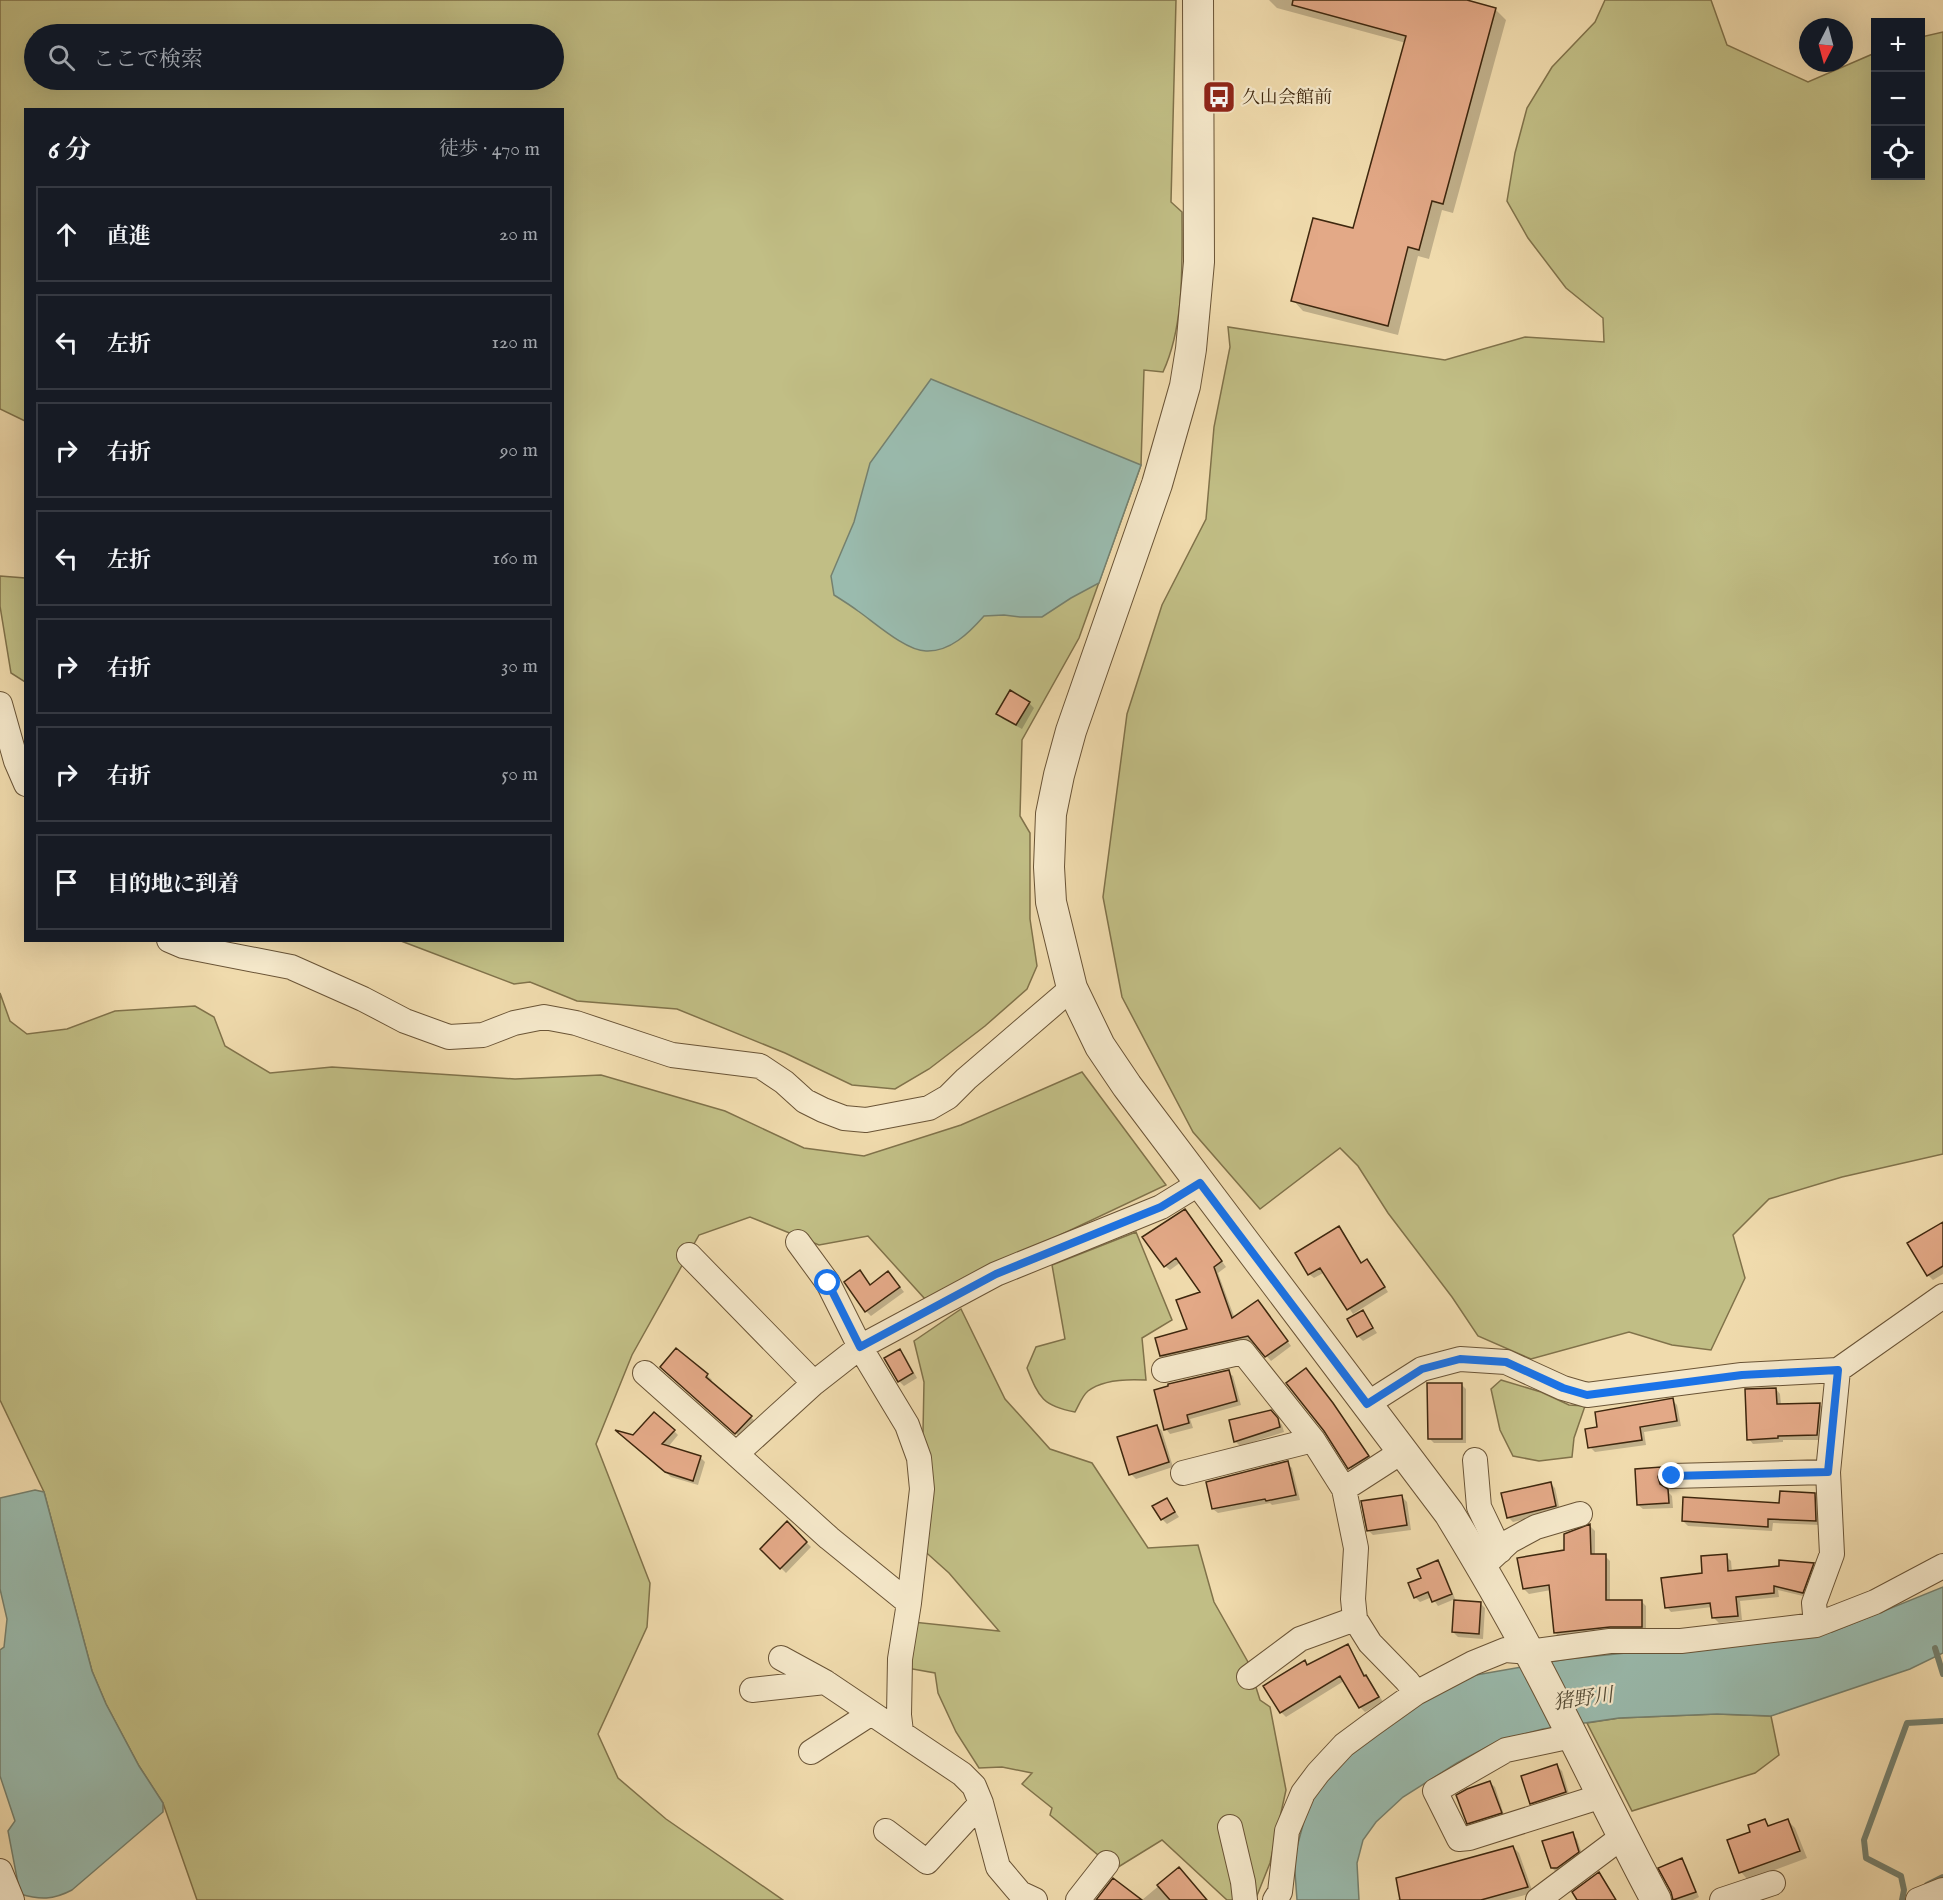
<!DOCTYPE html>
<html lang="ja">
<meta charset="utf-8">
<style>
:root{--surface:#171b24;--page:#242831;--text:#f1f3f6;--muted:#9ea1a6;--line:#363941}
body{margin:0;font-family:"IM FELL English","Noto Serif JP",serif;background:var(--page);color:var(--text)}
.controls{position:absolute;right:18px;top:18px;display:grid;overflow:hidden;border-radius:0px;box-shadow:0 6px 24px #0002}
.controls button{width:54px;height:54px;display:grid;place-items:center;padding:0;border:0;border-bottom:2px solid var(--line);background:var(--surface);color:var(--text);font:30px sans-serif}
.compass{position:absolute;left:1799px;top:18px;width:54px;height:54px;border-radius:50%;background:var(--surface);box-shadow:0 6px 24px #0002;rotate:186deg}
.stop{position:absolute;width:18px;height:18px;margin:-14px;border:4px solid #1a73e8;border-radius:50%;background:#fff}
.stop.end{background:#1a73e8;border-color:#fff;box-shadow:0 2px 6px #0008}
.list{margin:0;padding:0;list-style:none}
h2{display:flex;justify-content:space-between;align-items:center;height:78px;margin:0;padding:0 24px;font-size:26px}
h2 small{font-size:20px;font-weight:400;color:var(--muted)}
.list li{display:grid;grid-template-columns:39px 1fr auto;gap:18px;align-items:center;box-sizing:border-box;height:96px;margin:0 12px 12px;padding:0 12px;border:2px solid var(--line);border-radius:0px}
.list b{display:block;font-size:22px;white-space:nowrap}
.list em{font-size:20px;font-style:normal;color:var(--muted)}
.icon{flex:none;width:33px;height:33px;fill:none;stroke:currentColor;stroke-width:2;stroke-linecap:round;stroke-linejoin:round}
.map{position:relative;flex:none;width:1943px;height:1900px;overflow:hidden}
.search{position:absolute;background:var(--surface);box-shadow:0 6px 24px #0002;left:24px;top:24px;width:540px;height:66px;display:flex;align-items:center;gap:15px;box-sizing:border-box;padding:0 21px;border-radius:33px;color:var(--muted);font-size:22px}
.panel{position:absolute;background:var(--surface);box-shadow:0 6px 24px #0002;left:24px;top:108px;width:540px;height:834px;border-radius:0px}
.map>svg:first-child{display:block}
.green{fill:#c1be85;stroke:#80724a;stroke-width:1.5;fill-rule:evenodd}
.water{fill:#9abbae;stroke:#75806e;stroke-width:1.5}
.shadow{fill:#0003}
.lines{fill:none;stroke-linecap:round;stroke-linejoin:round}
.stream{stroke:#75806e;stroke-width:6}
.building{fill:#e3a987;stroke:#3e270e;stroke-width:1.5}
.minor-casing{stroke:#6a5436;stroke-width:26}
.tertiary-casing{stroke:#6a5436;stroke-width:32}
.minor{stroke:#f5e8ca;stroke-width:24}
.tertiary{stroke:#f5e8ca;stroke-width:30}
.route{stroke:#1a73e8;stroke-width:8}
.labels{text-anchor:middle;stroke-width:4.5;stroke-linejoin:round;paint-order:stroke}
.poi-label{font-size:18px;fill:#3e270e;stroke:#f5e8ca;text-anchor:start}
.water-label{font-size:20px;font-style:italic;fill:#554c36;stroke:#f5e8ca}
</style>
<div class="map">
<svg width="1943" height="1900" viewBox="0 0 1943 1900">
<rect width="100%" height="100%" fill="#f0dbad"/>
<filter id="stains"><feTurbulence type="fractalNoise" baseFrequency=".00333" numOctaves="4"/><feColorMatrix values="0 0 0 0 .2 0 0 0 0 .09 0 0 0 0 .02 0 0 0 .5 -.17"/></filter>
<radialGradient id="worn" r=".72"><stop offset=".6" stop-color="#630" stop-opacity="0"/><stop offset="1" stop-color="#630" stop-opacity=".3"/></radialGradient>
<path class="green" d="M0,0H1176L1171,202L1182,212C1182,263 1185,324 1163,372L1144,370L1141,465L1079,638L1022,740L1020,816L1030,833V919L1037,966L1027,989L985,1026L929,1069L895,1089L852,1085L785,1053L677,1009L577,1001L530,982L514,984L401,941L562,940V110H26L25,421L0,409ZM34,34H554V80H34Z
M1605,0H1711L1727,45L1808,82L1875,53L1876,176H1920L1921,37L1943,32V1154L1842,1177L1769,1199L1733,1235L1745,1278L1711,1350L1672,1345L1629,1332L1531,1359L1478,1336L1452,1297L1388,1213L1358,1166L1340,1148L1260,1209L1193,1132L1122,997L1103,897L1127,714L1162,605L1206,519L1214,427L1230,347L1228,327L1445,360L1525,337L1604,342L1603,318L1566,288L1528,238L1507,201L1515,153L1527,108L1552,67L1595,22Z
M0,576L25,578V682L11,673L0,606Z
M0,993L10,1021L27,1034L67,1029L115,1011L195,1006L214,1017L225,1046L270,1073L332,1067L515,1079L601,1075L725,1111L804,1148L864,1156L961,1125L1082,1072L1166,1185L925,1299L868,1236L819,1245L750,1217L699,1235L632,1355L596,1444L650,1583L647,1627L598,1734L618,1778L666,1819L783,1900H197L163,1803L139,1766L106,1704L92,1671L44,1492L0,1400Z
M1136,1232L1172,1320L1142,1338L1146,1380C1129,1379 1103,1379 1088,1391C1082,1396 1079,1405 1075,1412C1043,1406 1039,1398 1027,1368L1036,1347L1065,1339L1052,1265Z
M961,1309L1005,1399L1050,1449L1092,1463L1148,1548L1198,1545L1214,1602L1248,1662L1242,1679L1254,1681L1260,1700L1270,1707L1286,1790L1270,1863L1256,1898L1252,1900H1227L1162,1840L1115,1869L1050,1815L1052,1808L1022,1784L1032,1773L1002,1767L979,1768L956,1732L938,1693L935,1673L901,1667L913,1622L999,1631L949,1573L920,1547L911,1452L923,1432L924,1382L914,1341Z
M1501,1380L1541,1392L1569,1405L1585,1406L1574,1438L1572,1457L1539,1461L1513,1456L1500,1430L1491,1389Z
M1717,1714L1771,1716L1779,1755L1755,1773L1632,1811L1587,1723L1619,1718Z"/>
<path class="water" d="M931,379L1141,465L1099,583L1071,598L1042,617H1020L1004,615L984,616C969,633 950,652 926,651C906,651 874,622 858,611C850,605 842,600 834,595L831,576L854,522L870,463Z
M35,1490L44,1492L92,1671L106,1704L139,1766L163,1803V1812L72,1890C53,1900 40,1900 20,1894L8,1831L15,1821L0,1776V1650L4,1647L7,1619L0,1589V1498Z
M1943,1587V1653L1910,1669L1771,1716L1717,1714L1619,1718L1543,1729L1498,1741L1457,1763L1403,1797L1376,1822L1363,1840L1357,1863L1359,1900H1297L1294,1858L1313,1788L1356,1745L1453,1679L1567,1659L1832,1632Z"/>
<path class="shadow" d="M1269,0H1462L1495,9L1506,20L1453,213L1442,210L1429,259L1418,256L1398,335L1303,311L1293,300L1355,230L1406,43L1277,8Z
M1029,703L1034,708L1022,729L1003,719L998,714Z
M1189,1216L1226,1267L1218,1273L1235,1319L1262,1307L1291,1346L1271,1361L1253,1341L1166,1360L1161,1356L1188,1330L1203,1292L1181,1262L1170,1270L1165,1266Z
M1943,1224V1274L1933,1280L1928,1275Z
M1339,1228L1344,1233L1362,1264L1367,1261L1372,1266L1388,1292L1353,1314L1325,1272L1314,1278L1309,1274Z
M865,1277L871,1286L893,1278L904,1292L871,1316L866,1311Z
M1363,1312L1377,1333L1363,1341L1358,1336Z
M900,1351L905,1356L917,1378L904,1386L899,1381Z
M667,1372L707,1375L712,1380L710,1382L755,1421L741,1438Z
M1228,1372L1233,1376L1241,1405L1190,1419L1193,1428L1170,1434L1166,1429Z
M1311,1375L1338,1410L1373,1461L1354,1473L1325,1430Z
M1461,1384L1466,1389V1443H1434L1429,1438Z
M1776,1389L1780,1394L1781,1405H1820L1825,1409L1822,1440H1783V1442L1753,1444L1749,1439Z
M1672,1400L1677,1405L1681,1426L1644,1432L1646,1445L1595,1452L1590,1447L1599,1428Z
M1275,1416L1282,1425L1284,1432L1240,1446L1235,1441Z
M1157,1426L1162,1431L1173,1467L1136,1479L1131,1474Z
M674,1431L678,1435L668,1447L700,1457L705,1462L698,1485L671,1477L621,1433L634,1437Z
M1287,1463L1292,1468L1300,1500L1272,1505L1270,1503L1218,1513L1213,1509Z
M1661,1469L1665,1473L1662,1483L1664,1488L1672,1496L1673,1508L1643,1509L1638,1505L1636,1470Z
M1550,1483L1555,1488L1560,1511L1513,1522L1508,1517Z
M1814,1495L1819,1499L1820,1525L1773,1523L1772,1531L1688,1526L1683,1521L1780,1505Z
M1402,1497L1407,1502L1411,1530L1373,1535L1368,1530Z
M1167,1500L1179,1517L1167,1524L1162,1519Z
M787,1523L811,1547L786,1573L762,1549Z
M1590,1526L1595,1531V1556H1605L1610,1561V1602L1641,1601L1646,1606V1631L1560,1637L1555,1633L1551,1590L1529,1594L1524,1589L1566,1552V1535Z
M1726,1556L1731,1561L1732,1572L1813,1564L1818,1569L1807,1597L1778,1590L1779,1597L1740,1601L1742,1620L1719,1623L1714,1618L1712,1607L1671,1612L1667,1607Z
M1437,1562L1442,1567L1456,1601L1480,1603L1485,1608L1483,1639L1458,1637L1453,1632L1455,1599L1438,1606L1432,1597L1420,1602L1415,1597L1423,1579Z
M1348,1646L1352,1651L1366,1677L1371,1682L1383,1702L1365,1712L1360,1707L1344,1681L1286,1717L1281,1712L1304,1662L1308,1666Z
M1557,1766L1562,1771L1570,1797L1536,1808L1532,1803Z
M1490,1783L1495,1787L1505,1818L1473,1828L1469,1823Z
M1787,1820L1795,1828L1807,1858L1748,1880L1741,1872L1729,1841L1752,1833L1765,1821L1770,1827Z
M1572,1834L1577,1839L1583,1857L1557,1873L1552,1868Z
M1513,1847L1519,1853L1533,1893L1506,1900H1396Z
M1681,1860L1686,1865L1699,1897L1693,1900H1674L1673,1891Z
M1179,1869L1206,1900H1142Z"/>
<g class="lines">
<path class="stream" d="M1935,1648L1943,1674
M1927,1885L1943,1877
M1902,1900L1904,1890L1901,1876L1866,1858L1864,1840L1907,1723L1943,1721"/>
</g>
<path class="building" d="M1293,0H1467L1496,8L1443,204L1432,201L1419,250L1408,247L1388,326L1291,301L1313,218L1353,228L1406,36L1292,5Z
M1010,690L1030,702L1016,725L996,714Z
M1185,1209L1222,1261L1214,1267L1232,1318L1258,1300L1288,1341L1265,1357L1248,1336L1160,1356L1155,1338L1187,1329L1176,1300L1200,1292L1176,1258L1164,1267L1142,1237Z
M1943,1222V1266L1927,1276L1907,1243Z
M1339,1226L1361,1263L1367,1259L1385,1287L1347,1310L1320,1268L1308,1275L1295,1253Z
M860,1270L870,1285L888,1271L900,1287L865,1312L844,1282Z
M1363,1310L1373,1328L1357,1337L1347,1319Z
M676,1348L708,1374L706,1377L752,1416L735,1434L660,1367Z
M900,1349L913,1373L898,1382L884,1358Z
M1306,1368L1333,1403L1369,1456L1348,1469L1324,1431L1286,1383Z
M1229,1370L1237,1401L1187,1415L1189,1423L1164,1430L1154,1390L1168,1386V1384Z
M1427,1383H1462V1439H1428Z
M1776,1388L1777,1404L1820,1403L1817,1435L1778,1436V1438L1747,1440L1745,1389Z
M1673,1398L1677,1421L1640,1427L1642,1440L1588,1448L1585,1429L1597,1427L1595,1412Z
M1271,1410L1278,1418L1280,1427L1234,1442L1229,1420Z
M654,1412L675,1430L662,1444L701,1456L693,1481L665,1472L615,1430L633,1435Z
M1157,1425L1169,1462L1129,1475L1117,1437Z
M1288,1461L1296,1495L1266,1501L1265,1499L1212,1509L1206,1482Z
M1661,1467L1658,1477L1660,1484L1668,1489L1669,1503L1637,1505L1635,1469Z
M1551,1482L1556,1506L1507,1518L1501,1493Z
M1780,1491L1815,1493L1816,1521L1768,1519V1527L1682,1521L1683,1497L1779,1503Z
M1402,1495L1407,1525L1367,1531L1361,1501Z
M1167,1498L1175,1512L1161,1520L1152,1506Z
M787,1521L807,1542L780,1569L760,1549Z
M1590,1524L1591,1554H1606V1600H1642V1627H1610L1554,1633L1549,1585L1523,1589L1517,1558L1564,1550V1534Z
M1727,1554L1728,1571L1779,1566V1560L1814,1563L1803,1593L1774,1586V1593L1736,1597L1738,1616L1712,1618L1710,1603L1665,1608L1661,1578L1702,1573L1701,1556Z
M1438,1560L1452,1594L1432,1602L1428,1592L1414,1598L1408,1583L1421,1578L1417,1569Z
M1454,1600L1481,1602L1479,1634L1452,1632Z
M1348,1644L1364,1676L1366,1675L1379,1697L1359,1708L1340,1676L1280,1713L1263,1686L1305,1660L1307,1665Z
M1557,1764L1566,1792L1530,1804L1521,1776Z
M1490,1781L1502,1813L1467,1824L1456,1795L1467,1789Z
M1765,1819L1768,1826L1788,1819L1800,1851L1739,1873L1727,1840L1750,1832L1748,1825Z
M1573,1832L1579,1852L1557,1868H1551L1542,1841Z
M1513,1846L1528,1887L1481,1900H1400L1396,1878Z
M1682,1858L1696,1892L1673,1900L1671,1892L1658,1868Z
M1179,1867L1207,1900H1170L1157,1885Z
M1599,1872L1616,1900H1577L1572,1892Z
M1113,1878L1142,1900H1096Z"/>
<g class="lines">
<defs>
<path id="minor" d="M0,704L16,761L26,784
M169,940L183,946L291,967L363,999L405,1021L449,1037L483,1035L514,1023L544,1017L576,1023L672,1055L760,1066L784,1082L805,1101L823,1110L844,1118L866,1120L929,1108L948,1097L966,1079L1072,988
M798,1242L828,1283L860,1347L907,1425L919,1458L922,1489L909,1603L900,1659L899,1715L901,1732
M689,1255L814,1383
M1164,1370L1243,1352L1313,1440L1344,1489L1356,1548L1353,1599L1355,1619L1370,1643L1407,1681L1416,1693
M645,1373L736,1454
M1367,1404L1422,1369L1460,1359L1506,1362L1563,1388L1587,1395L1742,1375L1838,1370L1943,1296
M1475,1460L1479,1507L1500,1551
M1183,1473L1313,1440
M1672,1476L1828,1472
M1344,1489L1403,1451
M1482,1567L1510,1541L1536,1527L1580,1514
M909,1603L829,1538L736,1454L814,1383L860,1347L996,1274L1161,1207L1200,1183
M1816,1625L1814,1603L1832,1554L1828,1472L1838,1370
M781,1658L825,1682L962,1774L974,1786L981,1803L998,1867L1020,1893L1035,1900
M1249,1677L1300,1639L1355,1619
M752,1690L825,1682
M1572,1736L1506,1750L1435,1791L1459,1839L1469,1838L1602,1796
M811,1752L870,1714
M1230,1827L1243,1882L1245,1900
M886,1831L927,1862L981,1803
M0,1871L12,1900
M1078,1900L1107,1863
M1275,1900L1280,1892L1287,1831L1303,1793L1318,1773L1344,1745L1371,1725L1416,1693L1473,1663L1505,1650L1529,1652L1610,1641H1681L1816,1625L1875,1602L1943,1566
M1538,1900L1622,1837
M1722,1900L1773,1883
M1918,1900L1943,1890"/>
<path id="tertiary" d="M1198,0L1199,262L1191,349L1185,386L1157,484L1071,731L1059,775L1051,814L1049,867L1051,902L1072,988L1100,1046L1127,1086L1449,1513C1477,1559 1504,1605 1529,1652C1573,1734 1612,1818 1656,1900"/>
</defs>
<use href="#minor" class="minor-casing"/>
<use href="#tertiary" class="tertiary-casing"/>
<use href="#minor" class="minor"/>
<use href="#tertiary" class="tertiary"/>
</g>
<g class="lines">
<path class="route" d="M828,1283L860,1347L996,1274L1161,1207L1200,1183L1367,1404L1422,1369L1460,1359L1506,1362L1563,1388L1587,1395L1742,1375L1838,1370L1828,1472L1672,1476"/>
</g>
<defs>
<symbol id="bus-square" viewBox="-11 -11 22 22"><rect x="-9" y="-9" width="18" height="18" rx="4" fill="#8f2418" stroke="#f5e8ca"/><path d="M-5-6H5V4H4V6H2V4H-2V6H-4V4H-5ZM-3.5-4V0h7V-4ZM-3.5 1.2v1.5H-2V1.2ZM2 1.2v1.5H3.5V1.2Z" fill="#fff"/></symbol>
</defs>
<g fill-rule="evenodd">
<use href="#bus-square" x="1200" y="78" width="38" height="38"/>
</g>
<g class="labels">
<g class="poi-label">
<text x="1242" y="103">久山会館前</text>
</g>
<g class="water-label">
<text transform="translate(1583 1698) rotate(-8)" y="7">猪野川</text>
</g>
</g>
<rect width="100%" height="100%" filter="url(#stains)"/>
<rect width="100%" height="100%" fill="url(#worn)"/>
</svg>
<div class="controls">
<button>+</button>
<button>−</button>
<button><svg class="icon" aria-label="locate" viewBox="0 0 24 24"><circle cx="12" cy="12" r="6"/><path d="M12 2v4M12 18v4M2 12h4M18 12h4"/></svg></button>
</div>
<svg class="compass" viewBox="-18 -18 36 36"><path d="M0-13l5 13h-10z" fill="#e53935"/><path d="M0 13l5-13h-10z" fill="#9ea1a6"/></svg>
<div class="stop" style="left:828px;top:1283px"></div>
<div class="stop end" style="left:1672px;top:1476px"></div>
<div class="search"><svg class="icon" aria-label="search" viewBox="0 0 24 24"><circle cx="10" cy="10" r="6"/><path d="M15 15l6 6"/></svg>ここで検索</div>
<section class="panel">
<h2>6 分<small>徒歩 · 470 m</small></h2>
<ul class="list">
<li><svg class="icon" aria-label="ahead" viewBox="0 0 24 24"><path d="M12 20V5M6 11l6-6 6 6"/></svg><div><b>直進</b></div><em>20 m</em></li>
<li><svg class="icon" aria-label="left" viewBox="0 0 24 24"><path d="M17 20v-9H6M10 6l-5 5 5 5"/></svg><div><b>左折</b></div><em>120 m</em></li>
<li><svg class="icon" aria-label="right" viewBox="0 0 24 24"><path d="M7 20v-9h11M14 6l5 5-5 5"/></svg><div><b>右折</b></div><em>90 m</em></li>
<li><svg class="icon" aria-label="left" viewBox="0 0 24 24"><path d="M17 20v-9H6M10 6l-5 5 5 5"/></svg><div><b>左折</b></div><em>160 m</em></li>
<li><svg class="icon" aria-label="right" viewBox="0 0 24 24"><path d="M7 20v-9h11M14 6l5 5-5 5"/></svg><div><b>右折</b></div><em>30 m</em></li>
<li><svg class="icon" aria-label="right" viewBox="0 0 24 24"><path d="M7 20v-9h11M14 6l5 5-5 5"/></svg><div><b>右折</b></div><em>50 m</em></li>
<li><svg class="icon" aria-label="arrive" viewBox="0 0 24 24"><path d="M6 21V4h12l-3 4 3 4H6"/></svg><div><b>目的地に到着</b></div></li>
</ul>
</section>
</div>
